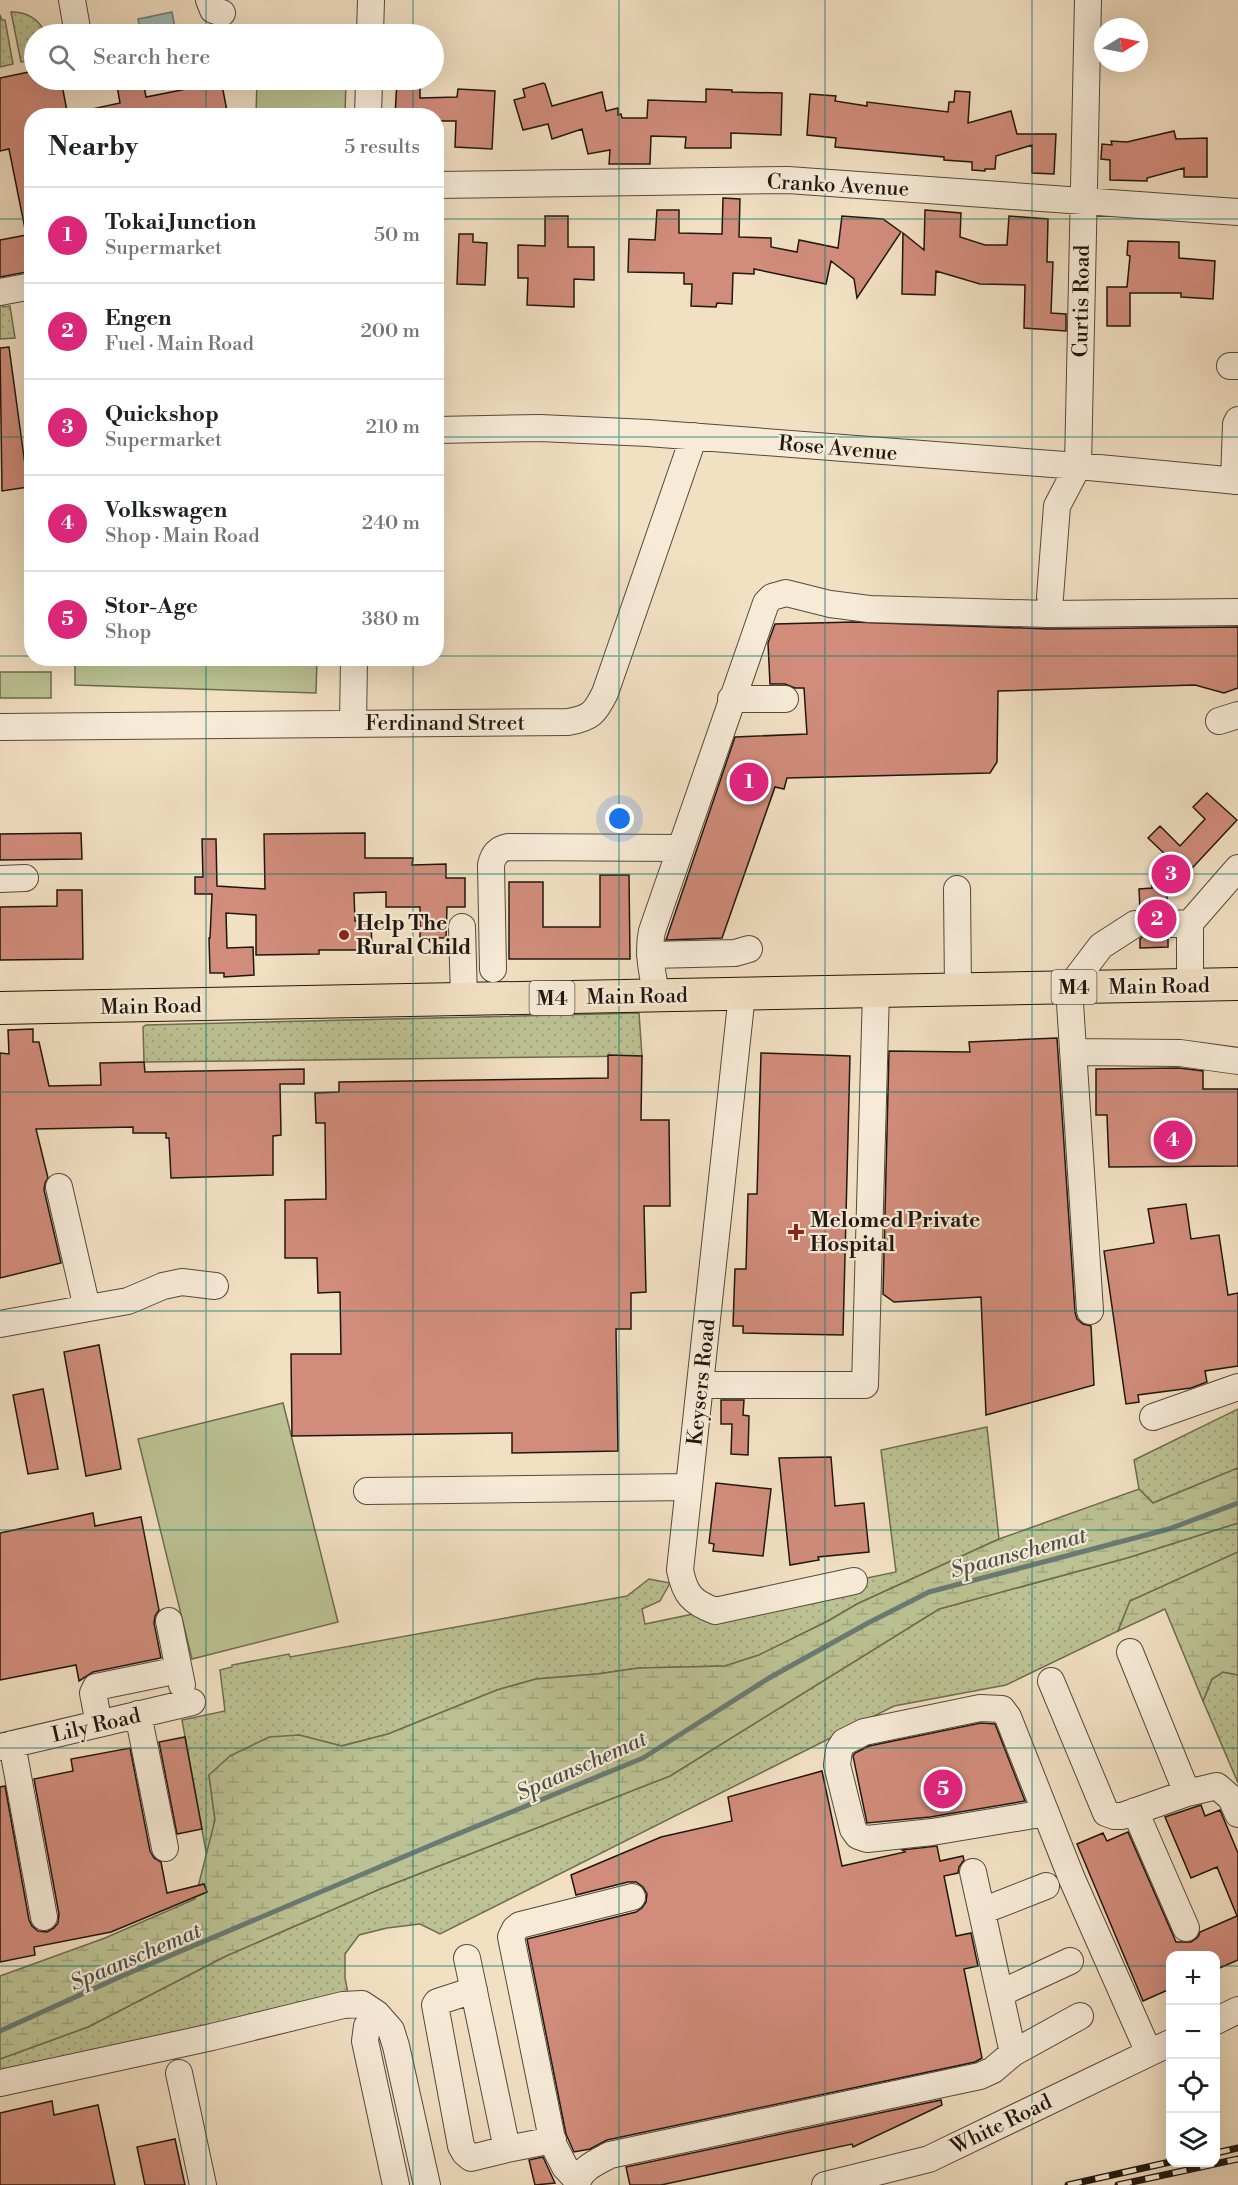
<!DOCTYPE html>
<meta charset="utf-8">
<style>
:root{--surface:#fff;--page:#f2f2f2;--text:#202124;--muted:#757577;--line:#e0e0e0;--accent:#db2777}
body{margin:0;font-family:"Libre Bodoni",serif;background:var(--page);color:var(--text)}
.controls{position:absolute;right:18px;bottom:18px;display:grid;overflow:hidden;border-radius:12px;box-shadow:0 6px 24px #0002}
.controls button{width:54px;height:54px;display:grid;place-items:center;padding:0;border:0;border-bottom:2px solid var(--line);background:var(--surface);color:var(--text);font:30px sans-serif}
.compass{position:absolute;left:1094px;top:18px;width:54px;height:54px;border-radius:50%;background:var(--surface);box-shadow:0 6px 24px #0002;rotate:80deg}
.you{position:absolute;left:620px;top:819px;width:21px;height:21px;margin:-15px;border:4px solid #fff;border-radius:50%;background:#1a73e8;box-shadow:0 0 0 9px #1a73e833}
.badge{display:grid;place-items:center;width:39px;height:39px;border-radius:50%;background:var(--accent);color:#fff;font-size:20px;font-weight:700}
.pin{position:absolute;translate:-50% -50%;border:3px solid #fff;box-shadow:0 2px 6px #0006}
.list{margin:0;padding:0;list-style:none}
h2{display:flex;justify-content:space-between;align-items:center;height:78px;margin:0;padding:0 24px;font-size:26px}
h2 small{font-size:20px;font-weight:400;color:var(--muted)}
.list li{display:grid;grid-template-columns:39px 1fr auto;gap:18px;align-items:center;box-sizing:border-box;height:96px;padding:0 24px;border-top:2px solid var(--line)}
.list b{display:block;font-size:22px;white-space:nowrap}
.list p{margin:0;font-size:20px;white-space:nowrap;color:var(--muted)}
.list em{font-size:20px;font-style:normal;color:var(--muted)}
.icon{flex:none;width:33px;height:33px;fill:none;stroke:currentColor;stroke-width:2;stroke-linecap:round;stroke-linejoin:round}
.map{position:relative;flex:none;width:1238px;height:2185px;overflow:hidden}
.search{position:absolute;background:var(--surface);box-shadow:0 6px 24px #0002;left:24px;top:24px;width:420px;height:66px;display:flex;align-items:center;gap:15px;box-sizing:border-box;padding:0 21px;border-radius:33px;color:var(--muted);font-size:22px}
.panel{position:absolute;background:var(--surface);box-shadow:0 6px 24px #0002;left:24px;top:108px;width:420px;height:558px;border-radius:24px}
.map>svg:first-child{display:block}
.green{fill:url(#green-dots);stroke:#6e6c51;stroke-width:1.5}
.wetland{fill:url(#wetland-marsh);stroke:#6e6c51;stroke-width:1.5}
.pitch{fill:#bcc293;stroke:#6e6c51;stroke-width:1.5}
.water{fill:url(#water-ripples);stroke:#6a7a74;stroke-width:1.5}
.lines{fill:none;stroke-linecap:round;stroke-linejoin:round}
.stream{stroke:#6a7a74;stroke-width:5}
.building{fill:#d18c7b;stroke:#20170f;stroke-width:1.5}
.minor-tunnel{stroke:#c8b89f;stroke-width:26;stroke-dasharray:26 13;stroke-linecap:butt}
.minor-casing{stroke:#54493c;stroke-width:28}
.major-casing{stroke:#20170f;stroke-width:34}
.minor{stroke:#f7ebd8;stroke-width:26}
.major{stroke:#f2e0c3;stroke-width:32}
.rail-casing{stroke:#20170f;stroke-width:7}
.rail{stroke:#f7ebd8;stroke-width:4.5;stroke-dasharray:14;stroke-linecap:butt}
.grid{fill:none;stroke:#0f766e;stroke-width:1.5;stroke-opacity:0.55}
.poi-dot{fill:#8f2418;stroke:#f7ebd8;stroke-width:2}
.labels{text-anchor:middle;stroke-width:4.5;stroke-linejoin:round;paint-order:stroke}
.shield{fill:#f7ebd8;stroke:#60574b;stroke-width:1.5}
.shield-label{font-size:20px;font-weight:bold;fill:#20170f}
.street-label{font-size:21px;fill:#20170f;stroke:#f7ebd8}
.poi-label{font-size:21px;font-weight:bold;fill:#20170f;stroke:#f7ebd8;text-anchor:start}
.water-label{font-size:22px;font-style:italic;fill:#4b514a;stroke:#f7ebd8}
</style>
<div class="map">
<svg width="1238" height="2185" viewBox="0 0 1238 2185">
<defs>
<pattern id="green-dots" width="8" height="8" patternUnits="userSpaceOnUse" patternTransform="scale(1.5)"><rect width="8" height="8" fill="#bcc293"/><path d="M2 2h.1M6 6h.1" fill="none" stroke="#a1a67e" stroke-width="1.8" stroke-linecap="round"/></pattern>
<pattern id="wetland-marsh" width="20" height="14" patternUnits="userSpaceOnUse" patternTransform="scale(1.5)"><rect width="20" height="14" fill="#bcc293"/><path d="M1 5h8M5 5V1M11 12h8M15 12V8" fill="none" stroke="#a1a67e"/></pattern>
<pattern id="water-ripples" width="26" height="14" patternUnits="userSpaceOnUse" patternTransform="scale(1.5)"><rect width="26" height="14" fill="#9cbcb8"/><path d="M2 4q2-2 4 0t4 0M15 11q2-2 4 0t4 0" fill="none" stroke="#86a19d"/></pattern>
</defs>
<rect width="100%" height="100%" fill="#f2e0c3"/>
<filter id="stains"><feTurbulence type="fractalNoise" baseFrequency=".00333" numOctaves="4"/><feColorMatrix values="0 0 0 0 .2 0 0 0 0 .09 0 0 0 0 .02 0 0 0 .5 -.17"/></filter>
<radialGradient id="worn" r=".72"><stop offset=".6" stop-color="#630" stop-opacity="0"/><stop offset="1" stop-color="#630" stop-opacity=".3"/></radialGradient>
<path class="green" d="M11,12C27,12 40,19 45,34H34V60L21,62Z
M0,15L2,20H5L13,64L0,67Z
M0,302H2L3,307L10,306L15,338L0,339Z
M639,1013L642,1056L144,1062L143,1027L146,1025Z
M1238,1409V1468L1153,1503L1139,1489L1134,1460Z
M987,1427L999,1539L857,1604L828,1621L759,1655L725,1666L639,1668L597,1674L536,1679L497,1690L388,1734L341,1746L299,1735L209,1775L215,1820L207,1857L182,1720L225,1711L220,1670L232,1667V1665L289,1654L290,1657L627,1596L649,1579L670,1583L660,1601L642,1609L645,1624L896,1572L881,1450Z
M1238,1523V1552L1130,1601L1118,1631L1006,1685L894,1706L440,1934L420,1924L387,1928L359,1935L345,1954V1978L352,2014L0,2091V2059L88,2027L226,1956L380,1889L670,1776L939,1609L1127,1558Z
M1223,1672L1238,1675V1783L1203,1701L1212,1679Z"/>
<path class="wetland" d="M1238,1468V1523L1127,1558L939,1609L670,1776L380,1889L226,1956L88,2027L0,2059V1976L105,1938L195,1899L215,1820L209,1775L230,1756L269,1737L299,1735L342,1746L388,1734L497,1690L536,1679L597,1674L639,1668L725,1666L759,1655L828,1621L857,1604L999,1539L1139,1489L1153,1503Z
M1238,1552V1675L1223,1672L1212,1679L1203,1701L1165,1609L1118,1631L1130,1601Z"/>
<path class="pitch" d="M257,80H346L345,115H256Z
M75,659H317L316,693L75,685Z
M0,672H51V698H0Z
M283,1403L338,1622L192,1659L138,1439Z"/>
<path class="water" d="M172,12L176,34H141L138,19Z"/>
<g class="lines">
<path class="stream" d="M0,2031L122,1976L448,1838L643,1758L769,1678L868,1623L929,1592L1169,1529L1238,1503"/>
</g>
<path class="building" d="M34,71V80H61L68,116H32V228L25,229L9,149L0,151V78Z
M116,80H143L146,97L197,87L196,80H221L228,116H201L200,110L172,116H93L92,109L120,103Z
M397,80H420V98L457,97L458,89L495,91L492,149L455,147L456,121H436V116H395Z
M543,83L545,84L552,106L602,92L606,111L618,108V115L621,114L622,118H647L648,100L706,102V89L732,90V92L782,93L781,135L731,133V148H685L686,137L651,136L650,164H609L610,150L588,154L582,129L552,139L548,124L523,130L514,100L525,97L523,89Z
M955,91L970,92L968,123L1011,111L1017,134H1056L1054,174L1032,173V145L996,156L995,169H985V171L972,170V162L944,160V157L835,147L836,138L807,135L810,94L836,96L835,101L867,106V102L948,112L949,102H954Z
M1174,131L1176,139L1207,138V177H1184V168L1147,178V181L1110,180V160L1101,159L1102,144L1112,145L1111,141L1127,142Z
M723,198L740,199L739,237L771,238V247L797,252L799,240L838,248L842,216L883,219L901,232L857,298L854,279L831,261L826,284L754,269V274L733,273L732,304L717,303L716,307L691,306L692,284H684V273L628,272L629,239L655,240L657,210H679V233L722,234Z
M925,210L961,213L960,237L985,245H1007L1009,216L1048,219L1047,262H1053L1051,313L1066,314V331L1024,328L1025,285L980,284L936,271L935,295L902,294L903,233L924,250Z
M545,216H568V247H594V280L574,279V307L527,305L528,278H518V245L545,246Z
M32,234V271L0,277V240Z
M459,234H473V242L487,243L485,285L457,284Z
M1128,241L1179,242V258L1215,261L1213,299L1181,297V293H1130V326H1107V287H1127L1130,256L1127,255Z
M9,347L28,487L2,491L0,348Z
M853,622L1048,629L1238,627V688L1224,693L1195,685L998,691L997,762L990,773L787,778L784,789L775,787L722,938L666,940L735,737L807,734L804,688H795L785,684H770L768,643L775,624Z
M1207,793L1237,820L1167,895V910L1157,917L1155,924L1158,933L1168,938V947L1140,948V939L1148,931L1150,924L1147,915L1140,910L1139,889L1152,888L1151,877L1169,858L1148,838L1160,826L1180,846L1205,819L1193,807Z
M81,833L82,859L0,860V834Z
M365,833V858H413L412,865L446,864V878H465V907H447L446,938H420V907H386V892L354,893L355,921L371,920L372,950H319V954L256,955V915L226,913L227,948L253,947L254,975L224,977V973H210L209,938H210L212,894H195V877H203L202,839H216L217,886L265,889L264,834Z
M600,875H629L630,959H509V882H543V927H600Z
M57,890H82L83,959L0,960V907L57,906Z
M33,1029V1042H39L49,1086L101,1085L100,1063L144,1062L145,1072L304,1069V1084H280L281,1135L273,1136V1175L171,1178L169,1138H166V1133H133V1127L36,1129L48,1178L45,1183L44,1190L61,1263L0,1278V1053L9,1054L8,1030Z
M1057,1038L1075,1312L1077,1319L1083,1324L1091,1326L1094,1385L986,1415L981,1297L894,1302L883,1294L889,1051L970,1052L969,1042Z
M761,1053L850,1056L843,1335L743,1333V1326H733L735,1269H746L748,1194H757Z
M608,1055L642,1056L641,1120H669L670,1206H644L646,1292L631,1293V1329H616L618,1451L512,1453V1433L292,1436L291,1354H341L340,1292L318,1293L317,1258H285V1200L326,1199L325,1123H316L315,1093L339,1092V1082L608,1078Z
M1179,1068L1203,1071V1089H1238V1166L1109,1167L1107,1115H1096V1069Z
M1186,1204L1191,1239L1219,1235L1228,1295L1238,1293V1366L1205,1371L1207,1382L1191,1388L1138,1395L1139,1402L1126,1404L1104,1251L1154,1243L1148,1209Z
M99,1345L121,1469L86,1476L64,1352Z
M43,1389L58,1469L28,1474L13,1395Z
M721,1400H744L743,1415L749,1416L748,1455L731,1454L732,1424H721Z
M831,1457L835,1506L864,1503L869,1552L818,1557L819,1560L790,1565L779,1458Z
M716,1483L771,1489L763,1556L713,1551L714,1544L709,1543Z
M93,1513L95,1526L141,1517L159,1610L155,1616L154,1623L161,1658L93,1672L79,1681L76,1665L0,1680V1533Z
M981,1723L995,1724L1025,1801L930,1817L867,1823L853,1756L855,1753L869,1746Z
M185,1737L202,1829L177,1834L159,1742Z
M130,1748L150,1851L154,1858L161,1862L167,1893L204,1884L207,1892L111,1932L34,1947L35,1955L0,1962V1787L5,1786L29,1920L32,1926L38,1931L47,1932L54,1928L58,1923L59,1914L34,1779L73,1771L71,1759Z
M822,1771L842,1866L905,1852L902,1850L937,1846L940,1861L963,1856L964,1860L959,1867L958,1873L944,1876L956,1936L971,1933L978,1966L964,1969L982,2058L975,2062L607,2140L590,2149L574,2152L566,2134L527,1939L636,1912L642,1908L646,1902L647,1894L643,1887L636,1882H628L576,1895L571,1875L661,1837L732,1821L728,1797Z
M1201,1805L1205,1816L1220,1810L1238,1853V1960L1215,1970V1956H1170V1989L1143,2001L1077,1844L1103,1833L1107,1841L1128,1832L1176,1942H1191L1198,1937L1200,1932L1237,1916L1217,1867L1191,1878L1165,1817Z
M941,2100L942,2105L853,2147L852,2144L661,2185H630L626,2167Z
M52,2101L54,2115L98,2105L115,2185H0V2113Z
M175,2139L185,2185H145L137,2147Z
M543,2157L555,2183L535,2185L529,2160Z"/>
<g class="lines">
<path class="minor-tunnel" d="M1135,924H1170"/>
<defs>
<path id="minor" d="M72,0L78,34
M209,0L213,10L222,13
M370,34L371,0
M368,116L369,80
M436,185L788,180L1238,212
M0,292L32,286
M1230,366H1238
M436,430L540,428L648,433L1078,466L1238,481
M1234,481L1236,424L1238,420
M1050,597L1057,506L1078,466L1088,0
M731,699H785
M1219,721L1238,715
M353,724L354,658
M0,727L568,722C591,718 595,713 605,693L694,436
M0,879L25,878
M957,889L958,990
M1190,923V985
M1170,924L1190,923L1238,868
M462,927L464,999
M650,955L735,953L749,949
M493,969L491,865C493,855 498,849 508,847L680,848
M742,994L680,1570C685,1595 692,1602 715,1611L854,1581
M656,995C653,974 647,953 652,931L766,603L772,597L786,593L830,604L869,609L1048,614L1238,612
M1073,1052L1180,1053L1238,1061
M59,1187L87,1308
M1090,1311L1069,988L1101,946L1135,924
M0,1324L128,1301L163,1286L182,1282L215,1286
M700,1385H865L876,991
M1153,1417L1238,1387
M367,1491L689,1487
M169,1621L182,1685
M1130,1652L1187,1793
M1051,1681L1106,1813L1114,1816H1122L1187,1793L1217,1786L1231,1798L1238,1814
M138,1714L165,1848
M99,1724L93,1693L96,1687L179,1670
M12,1744L44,1917
M0,1747L192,1702
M1135,1811L1186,1928
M1046,1813L932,1832L867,1839L858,1836L853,1829L837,1765L839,1750L844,1742L864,1732L980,1708L1002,1709L1008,1717L1072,1879L1149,2053
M973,1872L1013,2053
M982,1911L1046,1886
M467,1958L507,2149L553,2140
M474,1990L437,2002L435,2005L461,2146L465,2153L471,2158L507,2149
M1001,1993L1070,1961
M1216,2021L1238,2010
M179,2073L203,2185
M0,2083L212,2037L343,2005L362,2004L377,2014
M577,2180L565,2167L553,2144L511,1937L515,1929L520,1925L632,1897
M396,2185L365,2041L367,2026L377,2014L391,2030L396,2046L427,2185
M577,2185C579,2169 597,2162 610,2155L980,2076L993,2070L1013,2053L1080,2016
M825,2185L929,2159L1170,2043"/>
<path id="major" d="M0,1008L1238,984"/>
</defs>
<use href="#minor" class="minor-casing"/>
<use href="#major" class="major-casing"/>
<use href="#minor" class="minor"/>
<use href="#major" class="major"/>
<defs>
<path id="rail" d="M1216,2153L1238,2148
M1068,2185L1170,2162
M1118,2185L1238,2159"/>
</defs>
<use href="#rail" class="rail-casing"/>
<use href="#rail" class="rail"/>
</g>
<path class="grid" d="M206,0V34M413,0V34M619,0V2185M825,0V2185M1032,0V2185M206,80V116M413,80V116M0,219H32M436,219H1238M0,437H32M436,437H1238M0,656H32M436,656H1238M206,658V2185M413,658V2185M0,874H1238M0,1092H1238M0,1311H1238M0,1530H1238M0,1748H1238M0,1966H1170M1216,1966H1238"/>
<g class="poi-dot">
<circle cx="344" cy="935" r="6"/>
<path d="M793 1223h6v6h6v6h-6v6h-6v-6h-6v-6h6z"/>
</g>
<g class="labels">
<g class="shield">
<rect x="1051.5" y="970" width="45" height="34" rx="4.5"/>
<rect x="529.5" y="981" width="45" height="34" rx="4.5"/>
</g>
<g class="shield-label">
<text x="1074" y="994">M4</text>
<text x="552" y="1005">M4</text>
</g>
<g class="street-label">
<text transform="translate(838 185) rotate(3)" y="7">Cranko Avenue</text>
<text transform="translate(1081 301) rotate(-89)" y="7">Curtis Road</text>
<text transform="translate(838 448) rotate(5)" y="7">Rose Avenue</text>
<text x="445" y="730">Ferdinand Street</text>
<text transform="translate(1159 986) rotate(-1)" y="7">Main Road</text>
<text transform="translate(637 996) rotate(-1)" y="7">Main Road</text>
<text transform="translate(151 1006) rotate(-1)" y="7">Main Road</text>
<text transform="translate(701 1382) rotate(-84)" y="7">Keysers Road</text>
<text transform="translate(96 1725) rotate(-13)" y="7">Lily Road</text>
<text transform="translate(1001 2124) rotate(-26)" y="7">White Road</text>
</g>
<g class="poi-label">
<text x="356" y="930">Help The<tspan x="356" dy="24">Rural Child</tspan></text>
<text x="810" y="1227">Melomed Private<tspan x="810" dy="24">Hospital</tspan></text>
</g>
<g class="water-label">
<text transform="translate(1018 1552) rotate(-15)" y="8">Spaanschemat</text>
<text transform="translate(581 1765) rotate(-24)" y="8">Spaanschemat</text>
<text transform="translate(135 1956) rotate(-23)" y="8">Spaanschemat</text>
</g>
</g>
<rect width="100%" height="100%" filter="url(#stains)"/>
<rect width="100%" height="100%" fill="url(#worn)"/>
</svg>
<div class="controls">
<button>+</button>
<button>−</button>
<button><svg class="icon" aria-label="locate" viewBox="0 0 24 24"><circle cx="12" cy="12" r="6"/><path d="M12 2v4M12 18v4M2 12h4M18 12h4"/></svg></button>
<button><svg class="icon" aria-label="layers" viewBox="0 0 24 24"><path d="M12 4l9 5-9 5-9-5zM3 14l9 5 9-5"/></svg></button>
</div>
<svg class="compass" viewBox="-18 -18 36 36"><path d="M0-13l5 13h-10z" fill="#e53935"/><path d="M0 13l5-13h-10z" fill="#757577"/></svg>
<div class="you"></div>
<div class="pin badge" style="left:749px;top:782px">1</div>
<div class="pin badge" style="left:1157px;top:919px">2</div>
<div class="pin badge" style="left:1171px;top:874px">3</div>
<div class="pin badge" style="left:1173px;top:1140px">4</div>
<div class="pin badge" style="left:943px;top:1789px">5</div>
<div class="search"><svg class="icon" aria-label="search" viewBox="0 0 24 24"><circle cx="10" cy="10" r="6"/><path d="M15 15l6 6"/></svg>Search here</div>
<section class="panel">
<h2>Nearby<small>5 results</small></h2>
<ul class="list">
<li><span class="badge">1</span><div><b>Tokai Junction</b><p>Supermarket</p></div><em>50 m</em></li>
<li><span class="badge">2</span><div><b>Engen</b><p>Fuel · Main Road</p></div><em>200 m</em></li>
<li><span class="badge">3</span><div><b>Quickshop</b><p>Supermarket</p></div><em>210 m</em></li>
<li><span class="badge">4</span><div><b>Volkswagen</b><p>Shop · Main Road</p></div><em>240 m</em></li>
<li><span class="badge">5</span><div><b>Stor-Age</b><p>Shop</p></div><em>380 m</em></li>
</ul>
</section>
</div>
